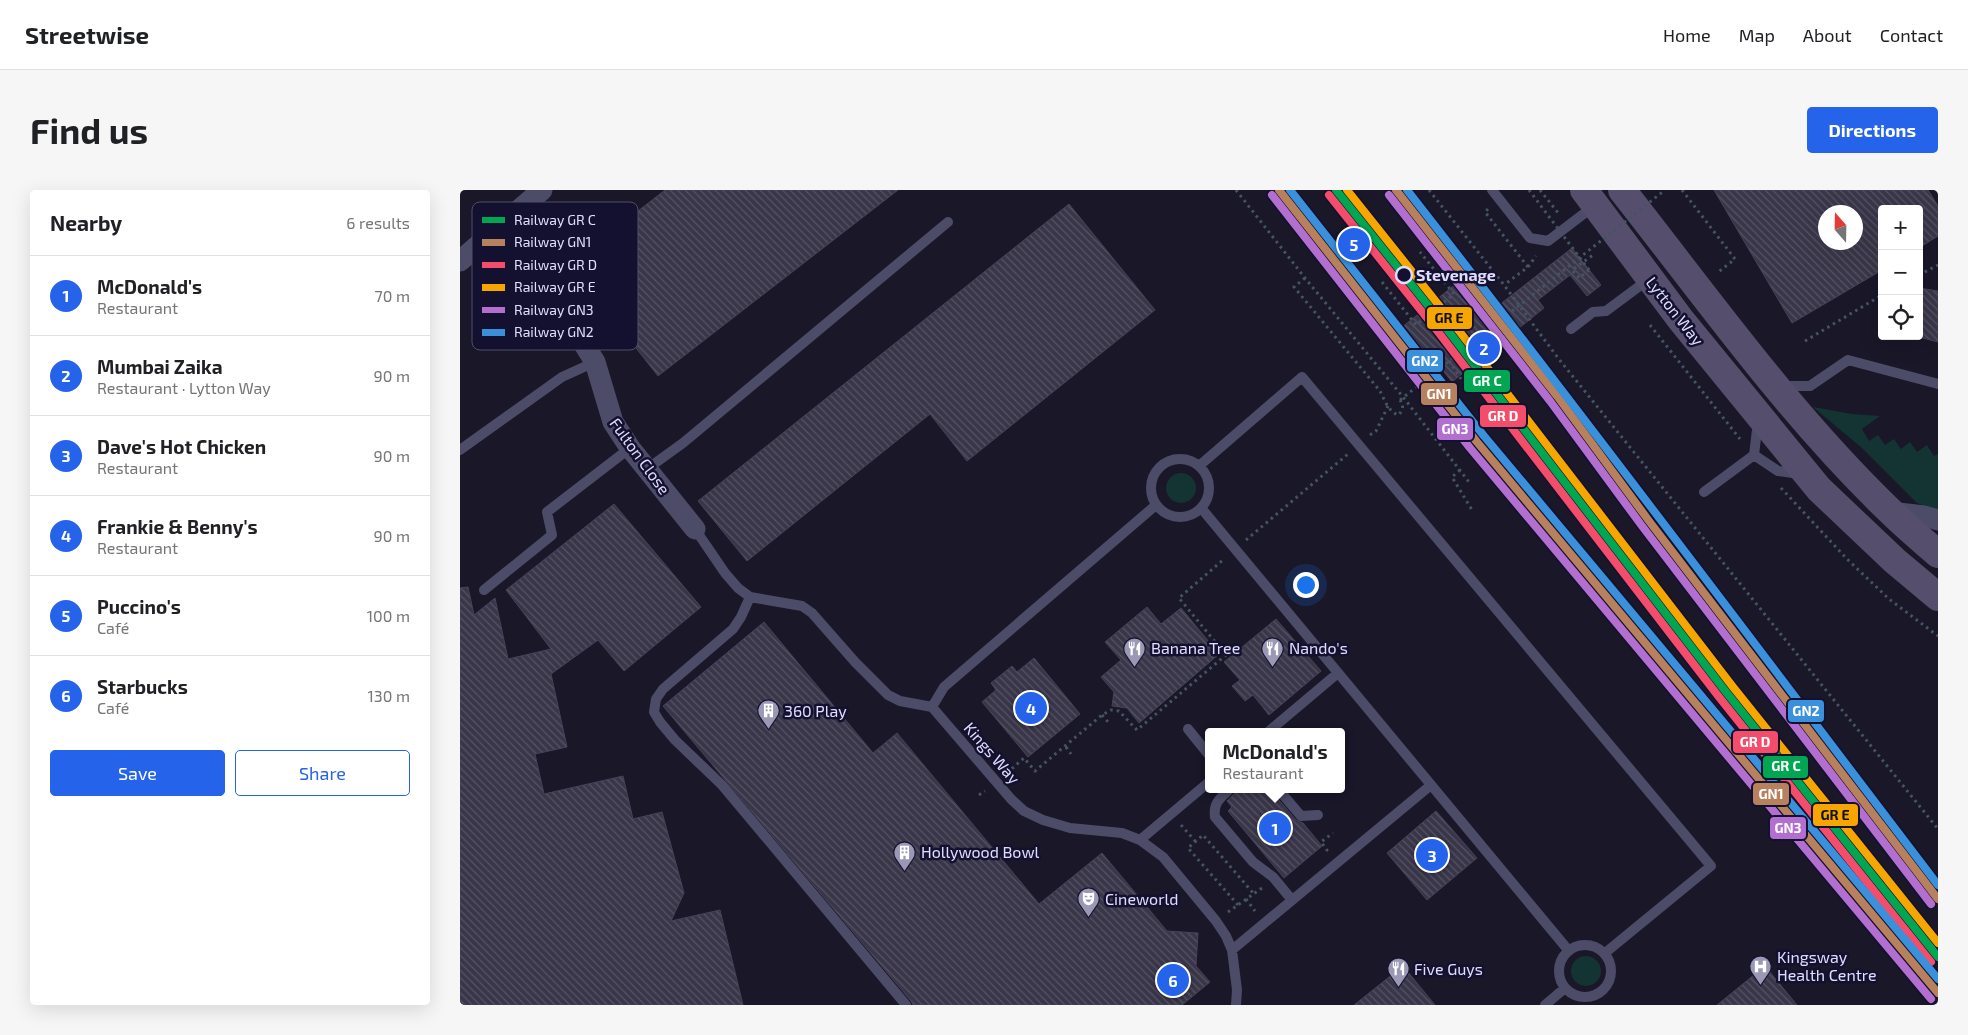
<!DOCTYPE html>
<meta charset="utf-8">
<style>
:root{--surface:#fff;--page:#f6f6f6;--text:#202124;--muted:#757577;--line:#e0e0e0;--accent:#2563eb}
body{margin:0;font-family:"Exo 2",sans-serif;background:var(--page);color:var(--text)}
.controls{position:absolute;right:15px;top:15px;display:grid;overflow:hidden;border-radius:5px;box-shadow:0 5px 20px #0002}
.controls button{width:45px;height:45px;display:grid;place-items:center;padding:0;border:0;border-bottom:1px solid var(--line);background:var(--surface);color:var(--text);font:25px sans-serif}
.compass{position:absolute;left:1358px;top:15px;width:45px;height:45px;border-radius:50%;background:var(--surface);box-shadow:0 5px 20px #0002;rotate:340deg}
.you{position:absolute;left:845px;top:394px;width:18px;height:18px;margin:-12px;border:4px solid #fff;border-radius:50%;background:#1a73e8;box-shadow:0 0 0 8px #1a73e833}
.badge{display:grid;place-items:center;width:32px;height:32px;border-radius:50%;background:var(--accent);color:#fff;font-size:16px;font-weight:700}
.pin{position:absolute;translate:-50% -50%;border:2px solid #fff;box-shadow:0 1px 5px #0006}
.popup{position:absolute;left:745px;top:538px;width:140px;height:65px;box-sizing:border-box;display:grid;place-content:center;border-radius:5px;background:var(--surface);filter:drop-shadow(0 1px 4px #0005);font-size:16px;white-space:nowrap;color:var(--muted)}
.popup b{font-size:19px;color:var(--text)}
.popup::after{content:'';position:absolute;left:50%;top:100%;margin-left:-10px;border:10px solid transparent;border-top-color:var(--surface)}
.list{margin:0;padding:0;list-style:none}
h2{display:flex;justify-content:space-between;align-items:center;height:65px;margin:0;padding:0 20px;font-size:21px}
h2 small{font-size:16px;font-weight:400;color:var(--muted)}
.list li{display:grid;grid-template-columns:32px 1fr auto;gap:15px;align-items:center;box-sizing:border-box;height:80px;padding:0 20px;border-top:1px solid var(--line)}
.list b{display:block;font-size:19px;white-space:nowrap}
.list p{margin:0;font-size:16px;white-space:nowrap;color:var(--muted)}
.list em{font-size:16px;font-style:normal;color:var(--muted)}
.actions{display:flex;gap:10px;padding:15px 20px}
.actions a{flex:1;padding:11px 0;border:1px solid var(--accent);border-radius:5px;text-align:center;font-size:18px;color:var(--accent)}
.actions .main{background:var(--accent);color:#fff}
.icon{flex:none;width:28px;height:28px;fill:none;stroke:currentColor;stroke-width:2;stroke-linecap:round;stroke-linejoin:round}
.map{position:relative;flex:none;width:1478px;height:815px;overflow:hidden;border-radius:5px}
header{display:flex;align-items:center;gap:30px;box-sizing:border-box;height:70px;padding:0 25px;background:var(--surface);border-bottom:1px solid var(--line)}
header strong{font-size:24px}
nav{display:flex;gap:28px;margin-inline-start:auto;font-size:18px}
.intro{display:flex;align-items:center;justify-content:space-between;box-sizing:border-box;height:120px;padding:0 30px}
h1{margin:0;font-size:35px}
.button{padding:12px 22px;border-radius:5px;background:var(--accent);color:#fff;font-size:18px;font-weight:700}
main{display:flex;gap:30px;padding:0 30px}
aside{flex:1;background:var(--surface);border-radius:5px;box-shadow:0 5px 20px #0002}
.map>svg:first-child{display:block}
.green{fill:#143434}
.building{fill:url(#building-back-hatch);stroke:#45425a;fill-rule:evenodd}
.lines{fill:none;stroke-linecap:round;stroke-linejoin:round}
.path{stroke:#455465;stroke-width:3;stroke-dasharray:2.5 4;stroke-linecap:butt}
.lane{stroke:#4c4c69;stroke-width:10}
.street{stroke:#4c4c69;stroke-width:21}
.primary{stroke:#554e6c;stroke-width:28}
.path-bridge{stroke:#455465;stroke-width:3;stroke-dasharray:2.5 4;stroke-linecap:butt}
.rail-1-casing{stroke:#14102f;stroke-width:11}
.rail-2-casing{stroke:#14102f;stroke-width:11}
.rail-3-casing{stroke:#14102f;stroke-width:11}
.rail-4-casing{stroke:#14102f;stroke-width:11}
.rail-5-casing{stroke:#14102f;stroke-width:11}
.rail-6-casing{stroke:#14102f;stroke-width:11}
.rail-1{stroke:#00a651;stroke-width:8}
.rail-2{stroke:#b6815c;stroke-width:8}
.rail-3{stroke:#f44d6c;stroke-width:8}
.rail-4{stroke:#f7a600;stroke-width:8}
.rail-5{stroke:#b36fd0;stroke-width:8}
.rail-6{stroke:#3a90db;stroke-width:8}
.stop-dot{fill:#14102f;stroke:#e0deff;stroke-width:2.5}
.labels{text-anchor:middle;stroke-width:5;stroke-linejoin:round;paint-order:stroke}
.stop-label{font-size:16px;font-weight:bold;fill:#e0deff;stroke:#14102f;text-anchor:start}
.street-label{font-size:16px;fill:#e0deff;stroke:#14102f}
.poi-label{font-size:16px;fill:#e0deff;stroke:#14102f;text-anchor:start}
.key{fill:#14102f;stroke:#514e6d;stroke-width:1}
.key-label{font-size:14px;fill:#e0deff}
.line-badge{stroke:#14102f;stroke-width:2}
.badge-label{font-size:14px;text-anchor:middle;font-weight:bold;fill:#fff}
.pale-badge-label{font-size:14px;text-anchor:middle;font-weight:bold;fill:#111}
</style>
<header>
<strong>Streetwise</strong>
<nav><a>Home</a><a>Map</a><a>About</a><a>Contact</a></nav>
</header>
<div class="intro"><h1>Find us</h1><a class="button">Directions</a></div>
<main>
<aside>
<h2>Nearby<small>6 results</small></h2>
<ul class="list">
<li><span class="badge">1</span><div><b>McDonald's</b><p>Restaurant</p></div><em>70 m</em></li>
<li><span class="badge">2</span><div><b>Mumbai Zaika</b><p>Restaurant · Lytton Way</p></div><em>90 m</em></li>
<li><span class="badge">3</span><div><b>Dave's Hot Chicken</b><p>Restaurant</p></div><em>90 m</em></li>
<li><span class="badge">4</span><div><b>Frankie &amp; Benny's</b><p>Restaurant</p></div><em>90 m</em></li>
<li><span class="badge">5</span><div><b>Puccino's</b><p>Café</p></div><em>100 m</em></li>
<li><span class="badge">6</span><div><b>Starbucks</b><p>Café</p></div><em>130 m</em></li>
</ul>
<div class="actions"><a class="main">Save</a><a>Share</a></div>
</aside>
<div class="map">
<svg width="1478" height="815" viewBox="0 0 1478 815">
<defs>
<pattern id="building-back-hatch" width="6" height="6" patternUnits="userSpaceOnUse" patternTransform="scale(1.25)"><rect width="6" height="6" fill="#393649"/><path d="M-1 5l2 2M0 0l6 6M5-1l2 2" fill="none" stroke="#555364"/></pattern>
</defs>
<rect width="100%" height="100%" fill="#191728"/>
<path class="green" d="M1353,217L1392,224L1420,226L1402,239L1409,251L1418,245L1425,255L1434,249L1441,259L1450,252L1457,262L1467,255L1474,266L1478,264V321L1457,313L1402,258Z
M706 298a15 15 0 1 1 30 0a15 15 0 1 1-30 0Z
M1111 781a15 15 0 1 1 30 0a15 15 0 1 1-30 0Z"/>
<path class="building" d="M205,0H438L198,186L110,74Z
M1254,0H1468L1478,16V46L1459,58V19H1422V80L1332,133ZM1366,22H1396V52H1366Z
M609,14L695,120L507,271L470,224L287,371L238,311Z
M1112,58L1141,95L1127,106L1110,85L1078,110L1084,118L992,192L981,178L971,186L936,142L1002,89L1029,123Z
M1459,98L1478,101V152L1459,147Z
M154,314L241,417L164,481L138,450L91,484L107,557L75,564L84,604L163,586L173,629L202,622L224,703L211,731L260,720L283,815H0V398L8,397L14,425L35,408L48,469L91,459L46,400Z
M687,417L701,434L721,418L759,464L679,533L667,518L652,516L654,502L641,487L661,470L645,452Z
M816,429L861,481L809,525L793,505L785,511L772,496L780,490L764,472Z
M304,432L413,563L437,543L579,714L642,663L707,741L738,743L736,776L750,792L722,815H453L451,811L203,516Z
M574,468L620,524L568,567L522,512L536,500L531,493L552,476L557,482Z
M779,599H811L813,603L836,630L843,633L862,656L824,688L768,621L772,617L767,611Z
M976,621L1017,668L967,710L927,663Z
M943,776L975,815H894Z
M1305,776L1337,815H1257Z"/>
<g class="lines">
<path class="path" d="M776,0L845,88L943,207L1009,292
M969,0L1044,95L1098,168L1478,639
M1080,0L1099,24
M1222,0L1275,69L1257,83
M1028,19L1025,22L1068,77L1044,95
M1068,77L1076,66
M1129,80L1119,88L1112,80L1133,65
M1459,85L1478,75
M845,88L834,97L920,201C924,209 929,223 939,225C943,219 944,215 940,210
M922,92L956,135L994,104L960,62
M976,120L1006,158
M1190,135L1280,249
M1026,142L1040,160
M1345,151L1422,105
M989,171L1001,189
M910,245L916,241L928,216
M1000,280L992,287L1012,320
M1321,298L1387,369L1429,409L1478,446
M786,350L888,264
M642,525L649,533
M606,557L611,564
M547,583L564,568L575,581L642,525L651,520L659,521L677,540L766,465L719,408L764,369
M519,605L525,601
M721,635L736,652
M866,661L867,660L861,652L873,643
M786,709L795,721
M778,715L728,658L743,645L794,704
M768,722L802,698"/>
<path class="lane" d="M1032,0L1070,48L1088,51L1134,16
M1111,139L1133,122L1146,121L1189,89
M1321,196H1350L1388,170L1478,194
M0,260L102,187L135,172
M1294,265L1318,281L1340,284
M691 298a29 29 0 1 1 58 0a29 29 0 1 1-58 0Z
M739,276L842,187L1251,676L1145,763
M187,279L223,253L488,32
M1244,302L1294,265L1298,231
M742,319L1109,761
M235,339L265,383L278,398L290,407L342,416L352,423L395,472L428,505L440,511L472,517L551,609L564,621L583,630L610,638L662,643L680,650L703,667L756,731L766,746L772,760L777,800L776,815
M24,400L92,345L87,322L170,258
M290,407L281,427L273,439L203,499L196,509L194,522L200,532L215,550L262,595L446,815
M472,517L484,497L696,315
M728,539L749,565
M808,542L878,483
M770,599C760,608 753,613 755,627L793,672L813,687L832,710
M818,599L841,626L858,625
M680,650L749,592
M1099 781a26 26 0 1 1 52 0a26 26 0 1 1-52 0Z
M772,760L971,595
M1085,815L1105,798"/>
<path class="street" d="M35,41L114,138L135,172L153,232L170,258L235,339
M0,71L82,0
M1430,322L1464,326L1478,330"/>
<path class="primary" d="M1124,0L1221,130L1359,299L1435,371L1478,407
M1162,0C1248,109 1329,224 1430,321C1445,336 1462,350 1478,364"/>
<path class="path-bridge" d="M1069,0L1129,80
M940,210L1205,0"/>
<defs>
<path id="rail-1" d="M876,0L986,138L1266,502L1478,767"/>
<path id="rail-2" d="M819,0L1017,252L1478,803
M936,0L1097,206L1189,331L1478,709"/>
<path id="rail-3" d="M869,5L979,143L1259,507L1471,772"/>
<path id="rail-4" d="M887,0L993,133L1273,497L1478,753"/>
<path id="rail-5" d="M812,5L1010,258L1471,809
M929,5L1090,211L1182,336L1471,714"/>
<path id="rail-6" d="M830,0L1024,246L1478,789
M947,0C1127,230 1301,463 1478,695"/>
</defs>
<use href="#rail-1" class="rail-1-casing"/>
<use href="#rail-2" class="rail-2-casing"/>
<use href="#rail-3" class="rail-3-casing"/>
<use href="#rail-4" class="rail-4-casing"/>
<use href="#rail-5" class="rail-5-casing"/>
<use href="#rail-6" class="rail-6-casing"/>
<use href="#rail-1" class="rail-1"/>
<use href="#rail-2" class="rail-2"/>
<use href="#rail-3" class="rail-3"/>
<use href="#rail-4" class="rail-4"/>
<use href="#rail-5" class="rail-5"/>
<use href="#rail-6" class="rail-6"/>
</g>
<defs>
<symbol id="restaurant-pin" viewBox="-11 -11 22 30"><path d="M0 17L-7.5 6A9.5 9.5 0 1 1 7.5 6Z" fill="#9a98b4" stroke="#14102f"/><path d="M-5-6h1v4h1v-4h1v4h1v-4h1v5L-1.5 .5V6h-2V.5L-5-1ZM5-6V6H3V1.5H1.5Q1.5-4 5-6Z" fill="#fff"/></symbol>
<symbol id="building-pin" viewBox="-11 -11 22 30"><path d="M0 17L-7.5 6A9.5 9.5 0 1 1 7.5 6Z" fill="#9a98b4" stroke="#14102f"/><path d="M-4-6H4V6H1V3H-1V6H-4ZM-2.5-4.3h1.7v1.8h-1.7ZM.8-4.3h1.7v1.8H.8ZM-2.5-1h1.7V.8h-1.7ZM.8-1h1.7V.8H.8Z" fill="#fff"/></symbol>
<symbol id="theatre-pin" viewBox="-11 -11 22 30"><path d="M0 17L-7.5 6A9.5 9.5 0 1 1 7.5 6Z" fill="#9a98b4" stroke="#14102f"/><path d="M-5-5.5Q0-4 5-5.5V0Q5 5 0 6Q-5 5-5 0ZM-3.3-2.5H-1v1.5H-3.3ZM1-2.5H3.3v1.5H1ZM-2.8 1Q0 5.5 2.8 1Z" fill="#fff"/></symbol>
<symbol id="hospital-pin" viewBox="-11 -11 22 30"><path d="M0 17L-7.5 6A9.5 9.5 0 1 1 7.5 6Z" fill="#9a98b4" stroke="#14102f"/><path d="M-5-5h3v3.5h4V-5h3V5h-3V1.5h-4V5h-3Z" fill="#fff"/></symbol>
</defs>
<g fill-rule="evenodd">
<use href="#restaurant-pin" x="662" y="446" width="25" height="34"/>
<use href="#restaurant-pin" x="800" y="446" width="25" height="34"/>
<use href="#building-pin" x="296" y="508" width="25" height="34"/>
<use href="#building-pin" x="432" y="650" width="25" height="34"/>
<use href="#theatre-pin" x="616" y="696" width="25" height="34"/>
<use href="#hospital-pin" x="1288" y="764" width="25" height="34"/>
<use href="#restaurant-pin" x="926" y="766" width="25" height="34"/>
</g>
<circle class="stop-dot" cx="944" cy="85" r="8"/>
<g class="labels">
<g class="stop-label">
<text x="956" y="91">Stevenage</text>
</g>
<g class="street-label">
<text transform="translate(1215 121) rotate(52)" y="6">Lytton Way</text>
<text transform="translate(180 266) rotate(54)" y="6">Fulton Close</text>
<text transform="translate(532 563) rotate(49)" y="6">Kings Way</text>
</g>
<g class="poi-label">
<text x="691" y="464">Banana Tree</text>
<text x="829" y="464">Nando's</text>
<text x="324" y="527">360 Play</text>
<text x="461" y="668">Hollywood Bowl</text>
<text x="645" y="715">Cineworld</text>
<text x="1317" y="773">Kingsway<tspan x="1317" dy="18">Health Centre</tspan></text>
<text x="954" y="785">Five Guys</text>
</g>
</g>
<rect x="12" y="12" width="166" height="148" rx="8" class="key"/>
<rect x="22" y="27" width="23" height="6" fill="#00a651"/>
<rect x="22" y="49" width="23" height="7" fill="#b6815c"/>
<rect x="22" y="72" width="23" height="6" fill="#f44d6c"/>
<rect x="22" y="94" width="23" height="7" fill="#f7a600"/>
<rect x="22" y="117" width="23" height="6" fill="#b36fd0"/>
<rect x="22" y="139" width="23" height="7" fill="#3a90db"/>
<g class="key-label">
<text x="54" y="35">Railway GR C</text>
<text x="54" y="57">Railway GN1</text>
<text x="54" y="80">Railway GR D</text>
<text x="54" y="102">Railway GR E</text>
<text x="54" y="125">Railway GN3</text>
<text x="54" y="147">Railway GN2</text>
</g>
<g class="line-badge">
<rect x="966" y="116" width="47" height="24" rx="5" fill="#f7a600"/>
<rect x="946" y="159" width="38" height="24" rx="5" fill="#3a90db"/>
<rect x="1003" y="179" width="48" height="24" rx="5" fill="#00a651"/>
<rect x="960" y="192" width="38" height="24" rx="5" fill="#b6815c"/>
<rect x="1019" y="214" width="48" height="24" rx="5" fill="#f44d6c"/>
<rect x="976" y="227" width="38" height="24" rx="5" fill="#b36fd0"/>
<rect x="1327" y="509" width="38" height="24" rx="5" fill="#3a90db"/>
<rect x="1272" y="540" width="47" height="24" rx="5" fill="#f44d6c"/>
<rect x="1302" y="565" width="47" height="24" rx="5" fill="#00a651"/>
<rect x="1292" y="592" width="38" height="24" rx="5" fill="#b6815c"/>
<rect x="1352" y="613" width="47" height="24" rx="5" fill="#f7a600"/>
<rect x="1309" y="626" width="38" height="24" rx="5" fill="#b36fd0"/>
</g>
<g class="badge-label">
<text x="965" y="176">GN2</text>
<text x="1027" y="196">GR C</text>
<text x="979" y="209">GN1</text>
<text x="1043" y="231">GR D</text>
<text x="995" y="244">GN3</text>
<text x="1346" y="526">GN2</text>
<text x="1295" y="557">GR D</text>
<text x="1326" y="581">GR C</text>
<text x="1311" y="609">GN1</text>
<text x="1328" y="643">GN3</text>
</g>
<g class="pale-badge-label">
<text x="989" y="133">GR E</text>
<text x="1375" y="630">GR E</text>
</g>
</svg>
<div class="controls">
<button>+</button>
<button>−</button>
<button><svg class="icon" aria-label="locate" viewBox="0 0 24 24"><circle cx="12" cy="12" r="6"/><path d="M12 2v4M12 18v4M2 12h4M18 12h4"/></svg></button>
</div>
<svg class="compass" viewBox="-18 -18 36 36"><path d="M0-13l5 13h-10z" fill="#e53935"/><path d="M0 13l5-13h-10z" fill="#757577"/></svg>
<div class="you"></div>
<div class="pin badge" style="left:815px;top:638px">1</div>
<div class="popup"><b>McDonald's</b>Restaurant</div>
<div class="pin badge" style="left:1024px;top:158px">2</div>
<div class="pin badge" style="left:972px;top:665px">3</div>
<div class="pin badge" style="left:571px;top:518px">4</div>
<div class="pin badge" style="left:894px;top:54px">5</div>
<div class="pin badge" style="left:713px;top:790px">6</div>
</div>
</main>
